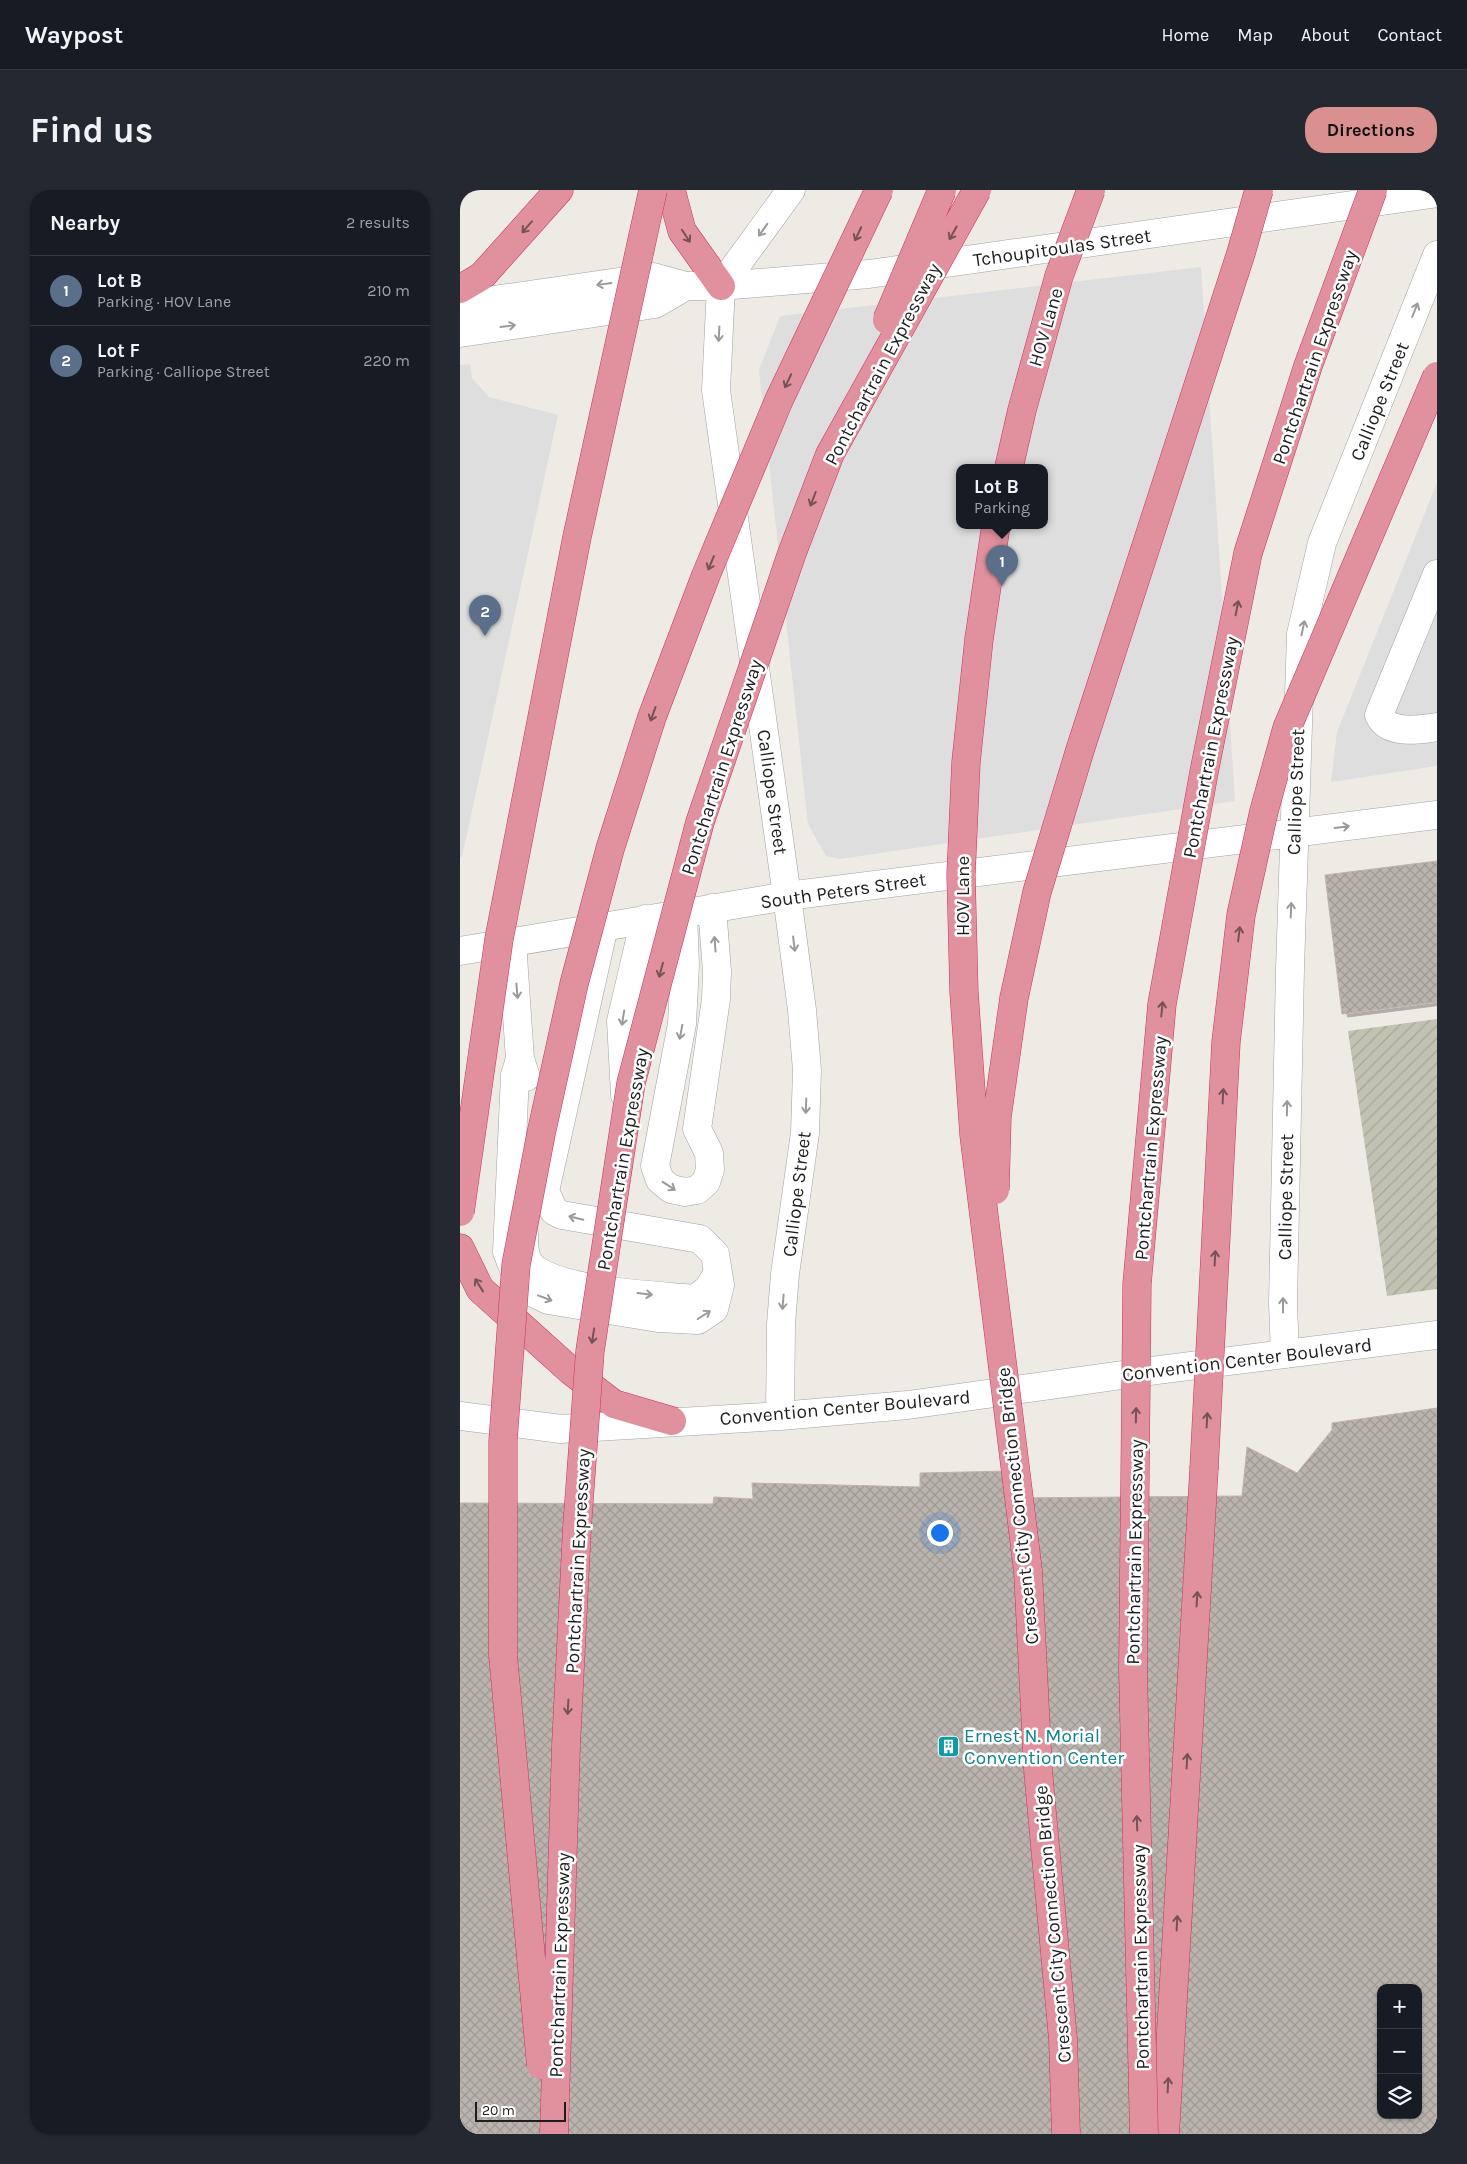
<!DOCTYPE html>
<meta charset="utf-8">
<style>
:root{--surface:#171b24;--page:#242831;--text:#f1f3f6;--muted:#9ea1a6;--line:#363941;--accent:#da908e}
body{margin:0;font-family:Karla,sans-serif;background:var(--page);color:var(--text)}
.controls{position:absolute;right:15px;bottom:15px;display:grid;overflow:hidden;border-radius:10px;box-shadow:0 1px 4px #0004}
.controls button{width:45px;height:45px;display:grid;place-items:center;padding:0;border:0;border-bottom:1px solid var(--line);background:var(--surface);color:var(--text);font:25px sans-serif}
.scale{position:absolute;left:15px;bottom:12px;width:91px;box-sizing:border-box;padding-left:5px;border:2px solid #1e1e1e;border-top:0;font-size:14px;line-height:18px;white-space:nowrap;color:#1e1e1e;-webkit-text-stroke:4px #fff;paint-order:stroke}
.you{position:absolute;left:479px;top:1342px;width:18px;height:18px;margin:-12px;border:4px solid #fff;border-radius:50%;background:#1a73e8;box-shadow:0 0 0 8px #1a73e833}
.badge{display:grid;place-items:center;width:32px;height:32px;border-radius:50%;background:var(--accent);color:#fff;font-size:16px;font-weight:700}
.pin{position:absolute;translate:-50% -41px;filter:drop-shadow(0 1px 2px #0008)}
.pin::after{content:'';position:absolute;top:26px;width:18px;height:15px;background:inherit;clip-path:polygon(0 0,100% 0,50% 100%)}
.popup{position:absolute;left:496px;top:274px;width:92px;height:65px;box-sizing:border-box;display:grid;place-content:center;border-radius:10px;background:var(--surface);filter:drop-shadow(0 1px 4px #0005);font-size:16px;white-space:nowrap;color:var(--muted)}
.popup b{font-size:19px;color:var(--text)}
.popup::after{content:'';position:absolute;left:50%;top:100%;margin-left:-10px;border:10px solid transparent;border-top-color:var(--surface)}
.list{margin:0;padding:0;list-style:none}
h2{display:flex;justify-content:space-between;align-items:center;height:65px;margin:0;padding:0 20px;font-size:21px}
h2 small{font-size:16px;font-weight:400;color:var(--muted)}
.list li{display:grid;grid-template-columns:32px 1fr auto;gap:15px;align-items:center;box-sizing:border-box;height:70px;padding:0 20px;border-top:1px solid var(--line)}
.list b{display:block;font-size:19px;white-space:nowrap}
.list p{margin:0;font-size:16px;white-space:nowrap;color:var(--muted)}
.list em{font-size:16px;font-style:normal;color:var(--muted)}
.icon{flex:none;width:28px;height:28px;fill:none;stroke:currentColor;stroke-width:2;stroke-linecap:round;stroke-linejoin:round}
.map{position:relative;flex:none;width:977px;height:1944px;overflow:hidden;border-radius:20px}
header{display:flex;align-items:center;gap:30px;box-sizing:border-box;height:70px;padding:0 25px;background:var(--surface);border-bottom:1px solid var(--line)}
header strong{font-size:24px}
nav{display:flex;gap:28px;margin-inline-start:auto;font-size:18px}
.intro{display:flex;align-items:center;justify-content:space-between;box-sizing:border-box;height:120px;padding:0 30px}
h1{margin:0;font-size:35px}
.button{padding:12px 22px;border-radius:20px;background:var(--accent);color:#111;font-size:18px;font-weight:700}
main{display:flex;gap:30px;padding:0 30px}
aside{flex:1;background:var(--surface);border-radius:20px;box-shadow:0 1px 4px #0004}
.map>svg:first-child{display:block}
.construction{fill:url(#construction-furrows)}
.parking{fill:#dedede;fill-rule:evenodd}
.building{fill:url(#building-cross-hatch);stroke:#bfb3a8;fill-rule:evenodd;filter:url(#shadow)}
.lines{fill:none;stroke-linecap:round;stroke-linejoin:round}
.minor-casing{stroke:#a2a2a2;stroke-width:29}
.highway-casing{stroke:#ce305f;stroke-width:29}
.minor{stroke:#fff;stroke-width:28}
.highway{stroke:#e0919d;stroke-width:28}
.highway-bridge-casing{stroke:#ce305f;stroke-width:29;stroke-linecap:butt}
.highway-bridge{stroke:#e0919d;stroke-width:28}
.oneway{stroke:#755257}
.oneway2{stroke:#9a9a9a}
.labels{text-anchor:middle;stroke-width:5;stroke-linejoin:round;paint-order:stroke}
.street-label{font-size:19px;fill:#1e1e1e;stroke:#fff}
.culture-label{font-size:19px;fill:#0d838f;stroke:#fff;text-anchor:start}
</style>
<header>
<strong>Waypost</strong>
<nav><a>Home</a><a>Map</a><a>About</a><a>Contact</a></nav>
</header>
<div class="intro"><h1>Find us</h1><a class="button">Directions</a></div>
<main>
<aside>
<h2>Nearby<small>2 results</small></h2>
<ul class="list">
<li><span class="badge" style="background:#5c6f8a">1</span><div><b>Lot B</b><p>Parking · HOV Lane</p></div><em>210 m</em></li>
<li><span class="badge" style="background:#5c6f8a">2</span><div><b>Lot F</b><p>Parking · Calliope Street</p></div><em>220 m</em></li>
</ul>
</aside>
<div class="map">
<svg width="977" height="1944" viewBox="0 0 977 1944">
<defs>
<pattern id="construction-furrows" width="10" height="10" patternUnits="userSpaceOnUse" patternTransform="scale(1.25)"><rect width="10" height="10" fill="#c1c2b1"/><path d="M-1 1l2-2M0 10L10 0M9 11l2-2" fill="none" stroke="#a5a698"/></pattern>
<pattern id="building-cross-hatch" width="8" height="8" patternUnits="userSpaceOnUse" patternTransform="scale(1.25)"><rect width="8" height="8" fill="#bbb4ae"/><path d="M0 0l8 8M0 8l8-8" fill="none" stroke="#a09a95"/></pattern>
<filter id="shadow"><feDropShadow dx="5.5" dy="3" stdDeviation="0" flood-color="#0004"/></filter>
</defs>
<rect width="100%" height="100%" fill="#eeebe5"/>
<path class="construction" d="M977,829V1099L927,1106L888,841Z"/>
<path class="parking" d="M741,77L775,611L380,669L366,666L348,634L299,180L320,126ZM500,277H584V335H500Z
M10,174L12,188L29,207L98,225L2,667H0V175Z
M977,293V576L871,592L877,542Z"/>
<path class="building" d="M977,671V812L882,824L865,685Z
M977,1218V1944H0V1313L253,1314L254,1307L293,1309L292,1293L460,1297V1283L550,1281V1308L782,1306L787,1257L837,1283L872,1240V1233ZM921,1798H958V1925H921Z"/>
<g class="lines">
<defs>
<path id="minor" d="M0,115L193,87L226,96H261L409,84L977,3
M0,143L195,114L226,96
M977,384L919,525C928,545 959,540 977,537
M223,723L225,775L222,834L195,976L200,990L211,999L225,1002L237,1000L246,992L250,980L249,963L237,939L256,809L257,781L252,718
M52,752L60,869L66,887
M0,761L327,706L977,625
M60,869L55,885L47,1062L61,1097L88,1110L198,1128L238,1130L254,1119L260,1095L255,1064L240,1049L102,1025L94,1021L85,1001L144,736
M165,905L161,831L185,729
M64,1044C64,1057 64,1072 76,1080C110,1102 193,1105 235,1109L248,1099L258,1083
M825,1164L823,1114L830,779L841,444L862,353L977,65
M0,1226L101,1239L320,1226L448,1215L698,1180L977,1145
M320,1226L321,1134L325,1084L345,943L347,880L342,820L327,706L256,200L261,96L331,0"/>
<path id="highway" d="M211,0L222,41L261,96
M0,99L22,86L99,0
M0,1058L20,1099L111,1181L154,1214L212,1231
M705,1944L744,1279"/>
</defs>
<use href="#minor" class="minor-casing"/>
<use href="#highway" class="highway-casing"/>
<use href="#minor" class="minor"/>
<use href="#highway" class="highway"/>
<defs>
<path id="highway-bridge" d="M427,130L482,0
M549,277L562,220L599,86L631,0
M536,335L519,449L506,572L501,685L504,802L514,945L568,1381L578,1580L603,1849L606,1944
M535,1000L537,927L554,808L577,702L620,560L781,63L799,0
M0,1022L39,749L117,347L193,0
M744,1279L766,852L781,725L804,621L827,538L977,186
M81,1875L43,1465V1251L56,1075L81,944L114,794L150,659L192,527L246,385L319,210L419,0
M94,1944L106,1556L117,1338L130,1161L171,893L240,632L332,363L370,264L517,0
M684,1944L673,1480L677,1094L702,814L744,582L788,363L848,176L913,0"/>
</defs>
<use href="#highway-bridge" class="highway-bridge-casing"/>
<use href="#highway-bridge" class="highway-bridge"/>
</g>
<defs><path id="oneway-shaft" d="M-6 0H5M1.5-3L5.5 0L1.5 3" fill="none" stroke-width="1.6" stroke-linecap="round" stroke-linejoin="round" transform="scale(1.25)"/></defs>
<g class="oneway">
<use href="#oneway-shaft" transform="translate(67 37) rotate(131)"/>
<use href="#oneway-shaft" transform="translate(493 43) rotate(119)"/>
<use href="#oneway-shaft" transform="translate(398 44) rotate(115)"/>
<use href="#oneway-shaft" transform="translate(226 46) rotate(57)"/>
<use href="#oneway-shaft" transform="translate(328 191) rotate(115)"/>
<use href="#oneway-shaft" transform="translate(353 309) rotate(111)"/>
<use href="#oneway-shaft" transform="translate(251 373) rotate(113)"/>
<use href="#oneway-shaft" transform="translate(777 418) rotate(-79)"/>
<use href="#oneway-shaft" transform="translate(193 524) rotate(110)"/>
<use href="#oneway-shaft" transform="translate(779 744) rotate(-83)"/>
<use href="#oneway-shaft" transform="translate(201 780) rotate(105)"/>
<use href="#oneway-shaft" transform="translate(702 819) rotate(-84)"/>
<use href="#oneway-shaft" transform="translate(763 906) rotate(-87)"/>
<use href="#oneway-shaft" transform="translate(755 1068) rotate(-87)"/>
<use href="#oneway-shaft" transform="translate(19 1095) rotate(-122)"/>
<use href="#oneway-shaft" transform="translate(133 1146) rotate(99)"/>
<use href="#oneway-shaft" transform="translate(676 1225) rotate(-89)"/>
<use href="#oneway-shaft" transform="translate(747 1230) rotate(-87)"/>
<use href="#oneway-shaft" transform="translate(737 1409) rotate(-87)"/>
<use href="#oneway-shaft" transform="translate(108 1517) rotate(93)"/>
<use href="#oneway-shaft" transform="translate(727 1571) rotate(-87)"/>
<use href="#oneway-shaft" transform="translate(677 1633) rotate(-92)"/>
<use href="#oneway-shaft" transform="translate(717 1733) rotate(-87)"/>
<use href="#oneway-shaft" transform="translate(708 1895) rotate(-87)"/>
</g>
<g class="oneway2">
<use href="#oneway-shaft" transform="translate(303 40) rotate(125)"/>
<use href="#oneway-shaft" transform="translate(144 94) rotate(172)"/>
<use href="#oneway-shaft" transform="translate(955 120) rotate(-68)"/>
<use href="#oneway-shaft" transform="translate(48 136) rotate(-8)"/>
<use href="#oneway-shaft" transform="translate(259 144) rotate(93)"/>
<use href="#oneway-shaft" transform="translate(843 438) rotate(-78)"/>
<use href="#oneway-shaft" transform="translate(882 637) rotate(-7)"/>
<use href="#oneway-shaft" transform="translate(831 720) rotate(-88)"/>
<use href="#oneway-shaft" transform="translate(255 754) rotate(-94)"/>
<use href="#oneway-shaft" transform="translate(334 754) rotate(83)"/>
<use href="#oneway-shaft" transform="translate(57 801) rotate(85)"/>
<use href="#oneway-shaft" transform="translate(163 828) rotate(99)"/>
<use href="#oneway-shaft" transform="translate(221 842) rotate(101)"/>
<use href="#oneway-shaft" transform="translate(346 916) rotate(92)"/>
<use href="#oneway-shaft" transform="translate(827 918) rotate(-89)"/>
<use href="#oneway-shaft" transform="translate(209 996) rotate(33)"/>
<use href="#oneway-shaft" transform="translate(116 1028) rotate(-167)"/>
<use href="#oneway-shaft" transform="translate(185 1104) rotate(7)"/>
<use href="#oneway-shaft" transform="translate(85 1108) rotate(21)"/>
<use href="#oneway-shaft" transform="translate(323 1112) rotate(95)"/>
<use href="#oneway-shaft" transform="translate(823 1115) rotate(-90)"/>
<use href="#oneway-shaft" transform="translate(244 1125) rotate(-32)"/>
</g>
<defs>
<symbol id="building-square" viewBox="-11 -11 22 22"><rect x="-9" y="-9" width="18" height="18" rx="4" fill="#0f9aa8" stroke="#fff"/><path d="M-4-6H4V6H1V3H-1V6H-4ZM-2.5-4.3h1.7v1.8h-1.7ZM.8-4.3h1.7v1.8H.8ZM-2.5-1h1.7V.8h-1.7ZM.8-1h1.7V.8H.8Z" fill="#fff"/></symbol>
</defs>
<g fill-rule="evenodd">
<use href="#building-square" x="476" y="1544" width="25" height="25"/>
</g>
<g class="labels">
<g class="street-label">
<text transform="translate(602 57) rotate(-8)" y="7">Tchoupitoulas Street</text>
<text transform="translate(585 137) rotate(-74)" y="7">HOV Lane</text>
<text transform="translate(854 167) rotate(-71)" y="7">Pontchartrain Expressway</text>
<text transform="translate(422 174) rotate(-62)" y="7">Pontchartrain Expressway</text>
<text transform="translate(919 211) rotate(-68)" y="7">Calliope Street</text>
<text transform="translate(750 557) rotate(-79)" y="7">Pontchartrain Expressway</text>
<text transform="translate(261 577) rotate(-72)" y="7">Pontchartrain Expressway</text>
<text transform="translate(313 602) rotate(82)" y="7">Calliope Street</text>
<text transform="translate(835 602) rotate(-88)" y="7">Calliope Street</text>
<text transform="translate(383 700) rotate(-8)" y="7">South Peters Street</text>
<text transform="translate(502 706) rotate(-90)" y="7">HOV Lane</text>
<text transform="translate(690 958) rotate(-85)" y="7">Pontchartrain Expressway</text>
<text transform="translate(162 969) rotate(-80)" y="7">Pontchartrain Expressway</text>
<text transform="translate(336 1004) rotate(-83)" y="7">Calliope Street</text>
<text transform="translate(825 1007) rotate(-89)" y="7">Calliope Street</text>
<text transform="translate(787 1169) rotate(-7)" y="7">Convention Center Boulevard</text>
<text transform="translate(385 1217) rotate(-5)" y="7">Convention Center Boulevard</text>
<text transform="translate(557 1316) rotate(-96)" y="7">Crescent City Connection Bridge</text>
<text transform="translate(674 1362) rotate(-89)" y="7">Pontchartrain Expressway</text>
<text transform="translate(117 1371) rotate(-87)" y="7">Pontchartrain Expressway</text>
<text transform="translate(592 1734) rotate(-95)" y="7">Crescent City Connection Bridge</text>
<text transform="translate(680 1767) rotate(-91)" y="7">Pontchartrain Expressway</text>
<text transform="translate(99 1775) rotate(-88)" y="7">Pontchartrain Expressway</text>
</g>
<g class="culture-label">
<text x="504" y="1552">Ernest N. Morial<tspan x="504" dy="22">Convention Center</tspan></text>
</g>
</g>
</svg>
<div class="controls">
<button>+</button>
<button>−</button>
<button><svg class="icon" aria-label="layers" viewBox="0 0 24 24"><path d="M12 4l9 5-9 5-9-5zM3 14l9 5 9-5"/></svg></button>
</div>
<div class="scale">20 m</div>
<div class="you"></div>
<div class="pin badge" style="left:542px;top:396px;background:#5c6f8a">1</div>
<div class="popup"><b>Lot B</b>Parking</div>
<div class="pin badge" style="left:25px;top:446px;background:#5c6f8a">2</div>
</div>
</main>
